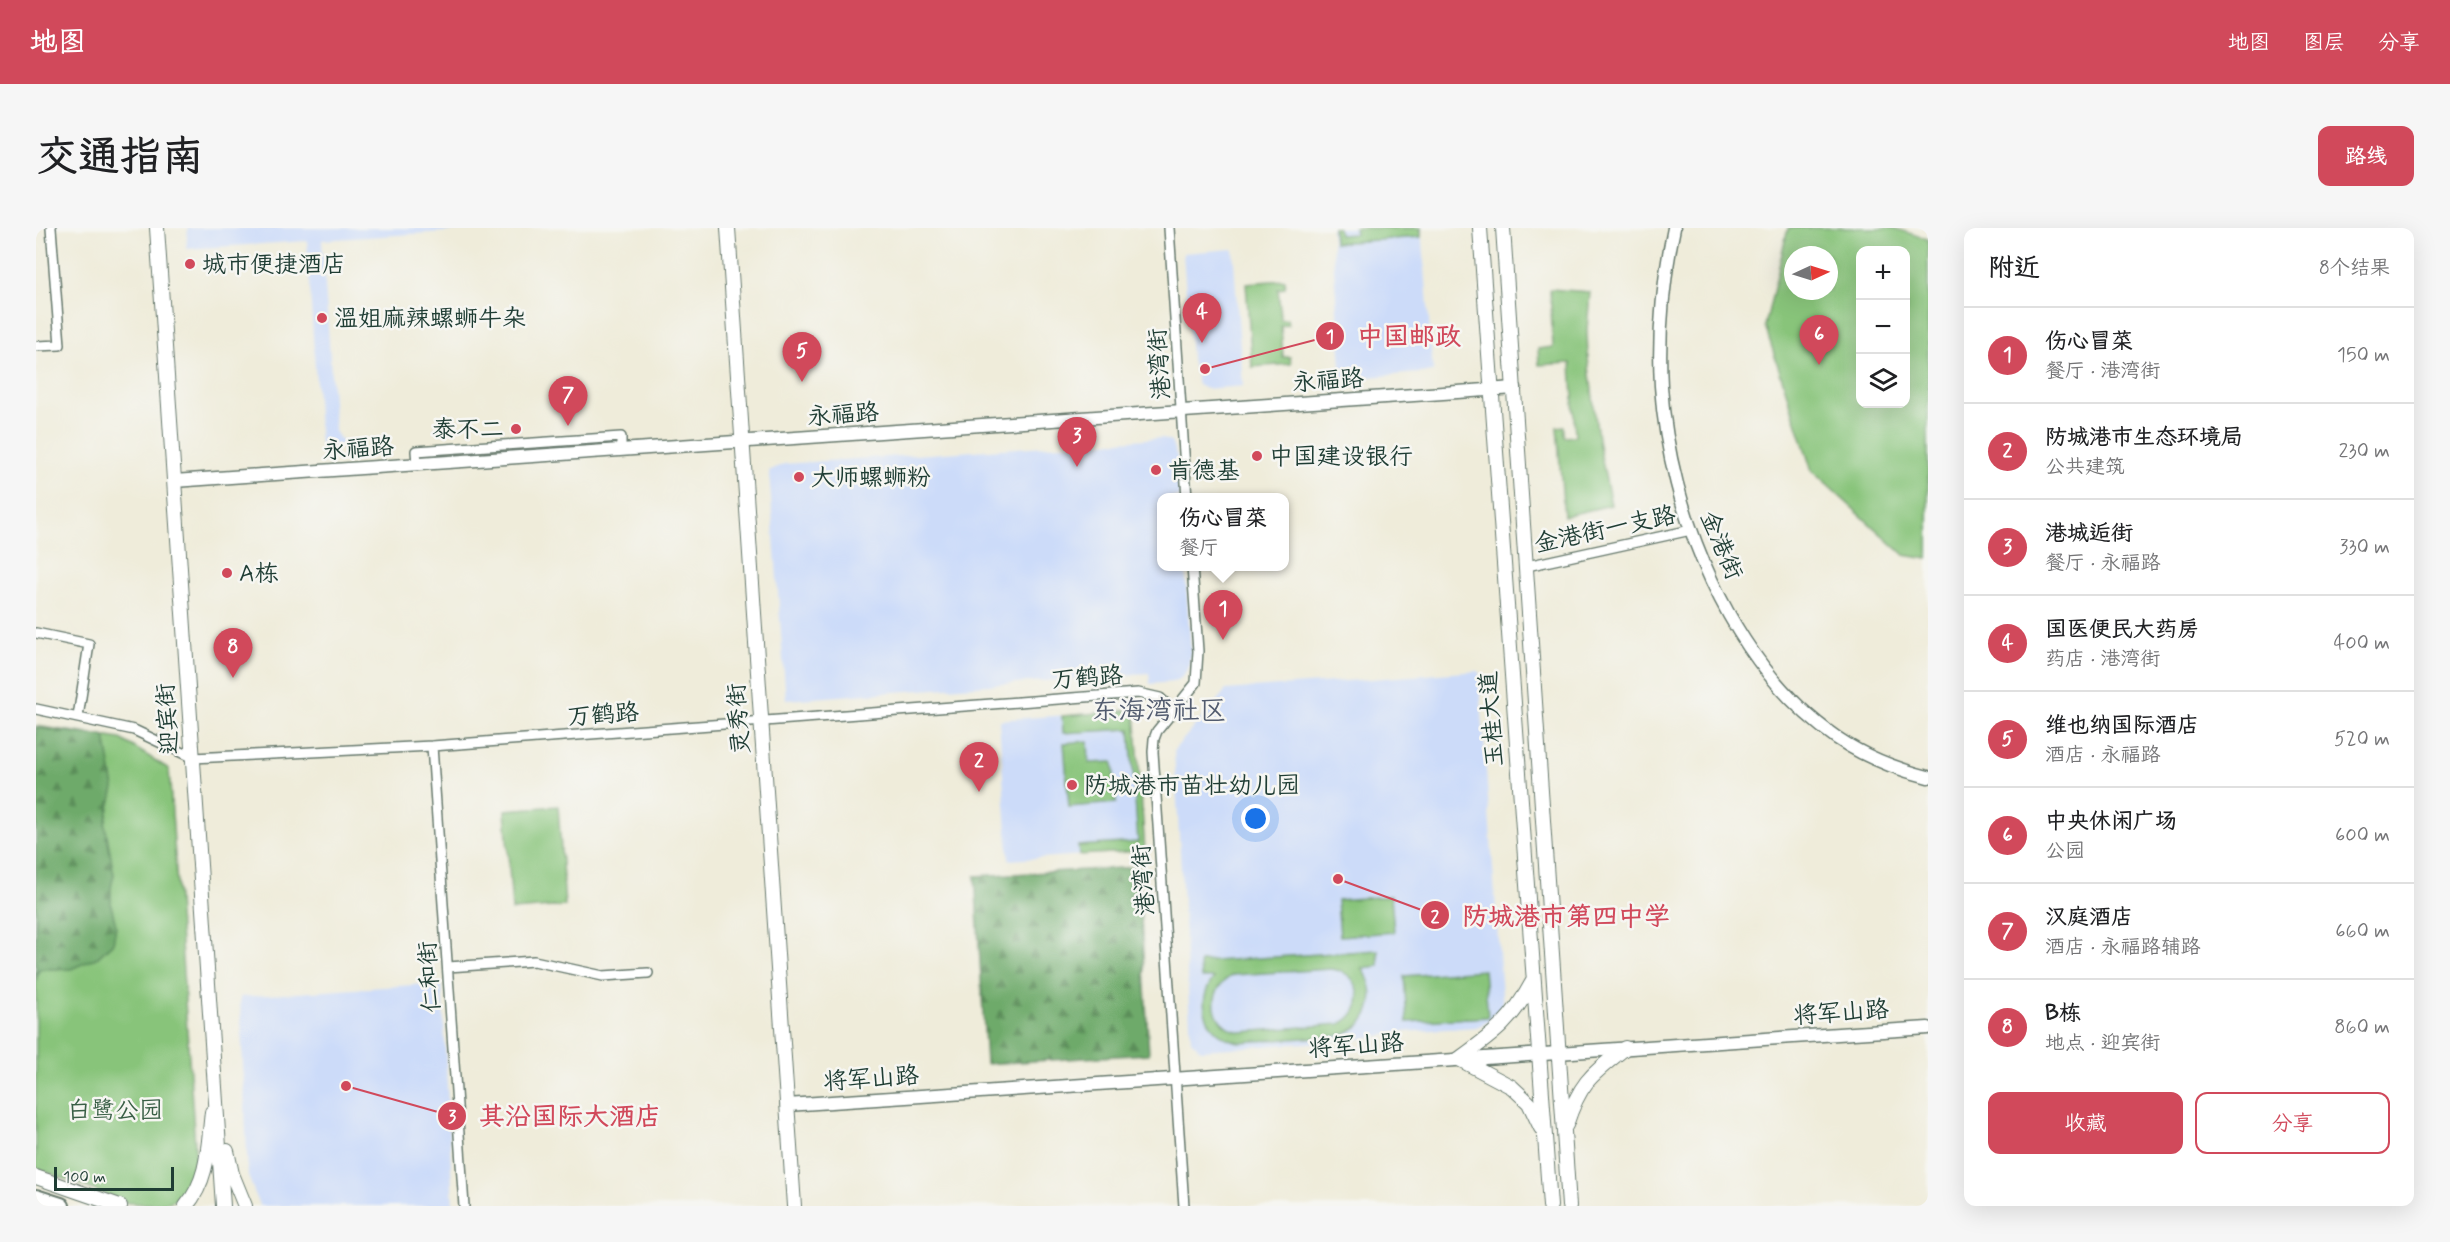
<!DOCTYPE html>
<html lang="zh">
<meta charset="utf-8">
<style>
:root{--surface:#fff;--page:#f6f6f6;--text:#202124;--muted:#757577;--line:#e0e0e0;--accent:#d1495b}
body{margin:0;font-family:Mynerve,"LXGW WenKai TC",sans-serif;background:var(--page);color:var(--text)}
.controls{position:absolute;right:18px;top:18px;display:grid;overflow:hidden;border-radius:12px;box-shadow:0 6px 24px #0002}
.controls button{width:54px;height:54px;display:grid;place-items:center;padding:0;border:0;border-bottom:2px solid var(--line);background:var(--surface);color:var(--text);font:30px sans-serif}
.compass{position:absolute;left:1748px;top:18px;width:54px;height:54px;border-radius:50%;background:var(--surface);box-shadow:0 6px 24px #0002;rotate:86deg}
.scale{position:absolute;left:18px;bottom:15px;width:120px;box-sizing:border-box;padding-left:6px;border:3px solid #1f3d34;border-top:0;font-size:16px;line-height:21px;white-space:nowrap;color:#1f3d34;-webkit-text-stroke:4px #f6f6f2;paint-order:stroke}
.you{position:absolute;left:1220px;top:591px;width:21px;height:21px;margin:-15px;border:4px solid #fff;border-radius:50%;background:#1a73e8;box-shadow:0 0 0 9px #1a73e833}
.badge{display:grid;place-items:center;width:39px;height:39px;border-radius:50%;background:var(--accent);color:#fff;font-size:20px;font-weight:700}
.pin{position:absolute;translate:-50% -50px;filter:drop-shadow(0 2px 3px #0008)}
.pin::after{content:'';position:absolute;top:32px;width:21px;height:18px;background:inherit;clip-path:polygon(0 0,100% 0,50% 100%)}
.popup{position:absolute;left:1121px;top:265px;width:132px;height:78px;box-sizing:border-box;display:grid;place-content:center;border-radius:12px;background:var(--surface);filter:drop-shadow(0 2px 4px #0005);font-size:20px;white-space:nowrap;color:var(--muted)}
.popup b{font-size:22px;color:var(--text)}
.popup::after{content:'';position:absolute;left:50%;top:100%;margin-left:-12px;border:12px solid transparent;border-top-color:var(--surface)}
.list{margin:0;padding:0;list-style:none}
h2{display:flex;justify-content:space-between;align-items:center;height:78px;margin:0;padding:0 24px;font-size:26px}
h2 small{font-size:20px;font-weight:400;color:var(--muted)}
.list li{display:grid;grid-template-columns:39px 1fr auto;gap:18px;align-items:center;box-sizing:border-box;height:96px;padding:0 24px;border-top:2px solid var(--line)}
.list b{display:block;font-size:22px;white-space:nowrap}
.list p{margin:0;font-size:20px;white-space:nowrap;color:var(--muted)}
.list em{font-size:20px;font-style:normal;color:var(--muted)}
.actions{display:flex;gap:12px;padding:18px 24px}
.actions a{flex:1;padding:14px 0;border:2px solid var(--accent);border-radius:12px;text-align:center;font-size:21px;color:var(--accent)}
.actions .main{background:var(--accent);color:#fff}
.icon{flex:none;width:33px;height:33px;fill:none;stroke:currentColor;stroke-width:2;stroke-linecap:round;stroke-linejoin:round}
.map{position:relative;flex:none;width:1892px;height:978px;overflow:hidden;border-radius:12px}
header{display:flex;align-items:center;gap:36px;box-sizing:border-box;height:84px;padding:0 30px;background:var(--accent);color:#fff}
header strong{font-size:28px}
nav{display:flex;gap:33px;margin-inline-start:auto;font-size:21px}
.intro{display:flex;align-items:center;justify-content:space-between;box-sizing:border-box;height:144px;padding:0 36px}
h1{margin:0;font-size:42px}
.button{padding:15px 27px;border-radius:12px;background:var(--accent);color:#fff;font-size:21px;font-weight:700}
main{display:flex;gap:36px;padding:0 36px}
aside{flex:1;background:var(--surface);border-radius:12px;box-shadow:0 6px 24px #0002}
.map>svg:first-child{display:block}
.built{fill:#ccdbf9}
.green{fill:#88c47a;stroke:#548057;stroke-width:1.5;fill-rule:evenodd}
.forest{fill:url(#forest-firs);stroke:#46744f;stroke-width:1.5}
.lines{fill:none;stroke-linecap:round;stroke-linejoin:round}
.minor-casing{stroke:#687a6e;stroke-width:12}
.tertiary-casing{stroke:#687a6e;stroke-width:15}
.secondary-casing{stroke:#687a6e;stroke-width:16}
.trunk-casing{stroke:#687a6e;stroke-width:20}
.minor{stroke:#fff;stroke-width:9}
.tertiary{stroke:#fff;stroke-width:12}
.secondary{stroke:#fff;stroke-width:14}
.trunk{stroke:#fff;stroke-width:16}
.poi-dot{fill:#d1495b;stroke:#f6f6f2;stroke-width:2}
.labels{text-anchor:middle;stroke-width:5;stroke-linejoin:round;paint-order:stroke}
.poi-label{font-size:24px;fill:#1f3d34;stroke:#f6f6f2;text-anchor:start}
.street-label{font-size:24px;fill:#1f3d34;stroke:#f6f6f2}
.park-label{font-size:24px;fill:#395f46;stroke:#f6f6f2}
.quarter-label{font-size:27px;fill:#525c6f;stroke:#f6f6f2}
.leader{fill:none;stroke:#d1495b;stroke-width:2}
.callout-dot{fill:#d1495b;stroke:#f6f6f2;stroke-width:2}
.mark-label{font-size:18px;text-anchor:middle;font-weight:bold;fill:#fff}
.callout-label{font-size:26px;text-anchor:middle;font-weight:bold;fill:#d1495b;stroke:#f6f6f2;stroke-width:5;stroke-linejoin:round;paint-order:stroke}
</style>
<header>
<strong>地图</strong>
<nav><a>地图</a><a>图层</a><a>分享</a></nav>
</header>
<div class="intro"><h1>交通指南</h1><a class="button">路线</a></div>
<main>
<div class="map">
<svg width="1892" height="978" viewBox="0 0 1892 978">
<defs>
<pattern id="forest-firs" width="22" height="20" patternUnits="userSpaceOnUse" patternTransform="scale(1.5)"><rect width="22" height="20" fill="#6eaa6a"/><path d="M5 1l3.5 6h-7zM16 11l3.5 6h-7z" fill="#5a8c58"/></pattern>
</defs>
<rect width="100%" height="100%" fill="#f6f6f2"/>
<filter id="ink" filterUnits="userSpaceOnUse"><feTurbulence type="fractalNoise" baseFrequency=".0167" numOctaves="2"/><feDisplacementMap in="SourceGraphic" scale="12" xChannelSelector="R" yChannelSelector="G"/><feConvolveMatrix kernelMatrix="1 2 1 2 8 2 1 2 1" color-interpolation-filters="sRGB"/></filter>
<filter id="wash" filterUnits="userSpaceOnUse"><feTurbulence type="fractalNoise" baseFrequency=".008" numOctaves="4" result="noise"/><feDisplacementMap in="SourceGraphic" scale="24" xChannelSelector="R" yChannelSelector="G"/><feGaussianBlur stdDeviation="1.35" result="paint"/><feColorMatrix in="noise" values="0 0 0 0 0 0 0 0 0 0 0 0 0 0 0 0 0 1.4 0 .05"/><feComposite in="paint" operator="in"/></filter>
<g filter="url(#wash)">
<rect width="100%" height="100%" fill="#efecda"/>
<path class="built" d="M152,0H468L286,12L299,203L306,214L311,216L284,218L271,13L150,21Z
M1295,0H1386L1397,144L1306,151Z
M1197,21L1207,158L1170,161L1162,157L1155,128L1147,25Z
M1126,210L1135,214L1141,228L1144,269L1126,270V338L1149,339L1155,425L1152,440L1146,449L1137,454L1114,456L1113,445L750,472L733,243L748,236Z
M1443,443L1467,781L1454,793L1440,799L1367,804L1316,812L1165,822L1155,812L1138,522L1190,462Z
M1099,482L1109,623L973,632L963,492Z
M406,755L417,978H224L212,948L204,769Z"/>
<path class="green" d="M1297,0H1302L1303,7L1320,6L1319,0H1385V9L1298,15Z
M1752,0H1857L1892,11V331L1868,327L1776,243L1729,98ZM1824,22H1870V176H1824ZM1757,27H1793V63H1757Z
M1249,52V60L1242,61L1245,92L1251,91L1252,97L1245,98L1247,129H1254L1255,136L1216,139L1210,55Z
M1514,61L1554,64L1551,102L1552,130L1563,218L1575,277L1528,288L1521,199L1528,198V209L1539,208L1535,135L1503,137L1502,121L1517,119Z
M1099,482L1109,623L1043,627L1042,618L1102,614L1094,501L1027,505L1026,488Z
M0,498L85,511L133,541L161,946C148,978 126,978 92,975L0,940Z
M1052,513L1053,535L1077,534L1080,575L1033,579L1028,515Z
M522,578L529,678L476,682L469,582Z
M1355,668L1358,704L1304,708L1301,672Z
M1342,722L1343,738L1326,740C1346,767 1334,802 1300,808L1203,814C1172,809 1157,775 1178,750H1165L1164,734ZM1295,741C1327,744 1333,783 1304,796L1206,804C1174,800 1169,761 1197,747Z
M1448,742L1452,789L1371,794L1368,748Z"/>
<path class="forest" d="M0,500L69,508L78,560L69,596L78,647L75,659V677L80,698L77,715L62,729L35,741H3L0,753Z
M1102,639L1113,826L950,836L939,648Z"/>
</g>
<g filter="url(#ink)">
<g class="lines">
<defs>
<path id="minor" d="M1133,0L1151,270
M0,118L24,117L15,0
M381,236L380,223L585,209V222
M1491,338L1655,302
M0,405L53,416L42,489
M0,481L98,502L157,530L396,518L1102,465L1124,470L1138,483
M396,518L428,978
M412,739L498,733L567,748L612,745
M1148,978L1117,524L1118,511L1121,503L1160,455L1162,423L1156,338"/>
<path id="tertiary" d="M1638,0C1627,52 1622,105 1625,158C1633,283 1694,436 1801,510C1829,529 1860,541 1892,549
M138,253L1479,160
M751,877L1892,800"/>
<path id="secondary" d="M121,0L187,978
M692,0L758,978
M1444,0L1514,978
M1467,0L1533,978
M1497,753C1475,794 1459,805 1423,831L1476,859L1493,875L1505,900
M1530,897C1544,854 1555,847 1589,820
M191,923L196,946L209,978
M0,949L84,978
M150,978C173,951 172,917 176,884"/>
<path id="trunk" d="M0,970L25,978"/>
</defs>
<use href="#minor" class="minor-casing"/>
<use href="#tertiary" class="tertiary-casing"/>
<use href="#secondary" class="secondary-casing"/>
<use href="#trunk" class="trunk-casing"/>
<use href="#minor" class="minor"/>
<use href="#tertiary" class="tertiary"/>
<use href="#secondary" class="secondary"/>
<use href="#trunk" class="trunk"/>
</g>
</g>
<g class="poi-dot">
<circle cx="154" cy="36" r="6"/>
<circle cx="286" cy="90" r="6"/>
<circle cx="480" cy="201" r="6"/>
<circle cx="1221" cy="228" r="6"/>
<circle cx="1120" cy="242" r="6"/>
<circle cx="763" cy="249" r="6"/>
<circle cx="191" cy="345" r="6"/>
<circle cx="1036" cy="557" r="6"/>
</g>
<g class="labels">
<g class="poi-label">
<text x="166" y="44">城市便捷酒店</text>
<text x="298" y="98">温姐麻辣螺蛳牛杂</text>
<text x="468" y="209" text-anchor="end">泰不二</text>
<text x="1233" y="236">中国建设银行</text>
<text x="1132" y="250">肯德基</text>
<text x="775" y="257">大师螺蛳粉</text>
<text x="203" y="353">A栋</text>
<text x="1048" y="565">防城港市苗壮幼儿园</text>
</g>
<g class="street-label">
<text transform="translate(1123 136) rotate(-94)" y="8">港湾街</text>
<text transform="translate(1292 152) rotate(-4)" y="8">永福路</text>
<text transform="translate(807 186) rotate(-4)" y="8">永福路</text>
<text transform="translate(322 220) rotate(-4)" y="8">永福路</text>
<text transform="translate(1569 301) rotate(-12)" y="8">金港街一支路</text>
<text transform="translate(1686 317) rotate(67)" y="8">金港街</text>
<text transform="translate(1051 449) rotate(-4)" y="8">万鹤路</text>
<text transform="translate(567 486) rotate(-4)" y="8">万鹤路</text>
<text transform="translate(131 491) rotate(-94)" y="8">迎宾街</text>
<text transform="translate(702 491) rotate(-94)" y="8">灵秀街</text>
<text transform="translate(1455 491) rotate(-94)" y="8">玉桂大道</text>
<text transform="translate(1107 652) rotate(-94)" y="8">港湾街</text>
<text transform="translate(393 749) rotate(-94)" y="8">仁和街</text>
<text transform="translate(1805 784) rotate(-4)" y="8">将军山路</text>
<text transform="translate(1320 817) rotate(-4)" y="8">将军山路</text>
<text transform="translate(835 850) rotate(-4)" y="8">将军山路</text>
</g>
<g class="park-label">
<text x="79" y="890">白鹭公园</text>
</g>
<g class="quarter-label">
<text x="1123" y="491">东海湾社区</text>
</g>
</g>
<path class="leader" d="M1169 141L1294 108M1302 651L1399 687M310 858L416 888"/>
<g class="callout-dot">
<circle cx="1169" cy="141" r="6"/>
<circle cx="1302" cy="651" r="6"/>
<circle cx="310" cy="858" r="6"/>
<circle cx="1294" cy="108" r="15"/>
<circle cx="1399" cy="687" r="15"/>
<circle cx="416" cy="888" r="15"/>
</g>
<g class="mark-label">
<text x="1294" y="114">1</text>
<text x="1399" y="694">2</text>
<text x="416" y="894">3</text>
</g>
<g class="callout-label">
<text x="1373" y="117">中国邮政</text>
<text x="1530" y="697">防城港市第四中学</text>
<text x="534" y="897">其沿国际大酒店</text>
</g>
</svg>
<div class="controls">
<button>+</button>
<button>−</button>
<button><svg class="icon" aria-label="layers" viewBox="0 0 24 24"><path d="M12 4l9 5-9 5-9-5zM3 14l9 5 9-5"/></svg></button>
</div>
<svg class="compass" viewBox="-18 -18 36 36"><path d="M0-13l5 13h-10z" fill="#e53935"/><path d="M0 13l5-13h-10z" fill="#757577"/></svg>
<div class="scale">100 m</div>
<div class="you"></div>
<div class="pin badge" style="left:1187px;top:412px">1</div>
<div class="popup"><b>伤心冒菜</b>餐厅</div>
<div class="pin badge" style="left:943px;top:564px">2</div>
<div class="pin badge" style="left:1041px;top:239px">3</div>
<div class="pin badge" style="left:1166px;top:115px">4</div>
<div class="pin badge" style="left:766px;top:154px">5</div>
<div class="pin badge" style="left:1783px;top:137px">6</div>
<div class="pin badge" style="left:532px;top:198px">7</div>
<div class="pin badge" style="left:197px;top:450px">8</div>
</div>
<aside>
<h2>附近<small>8个结果</small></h2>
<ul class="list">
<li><span class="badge">1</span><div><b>伤心冒菜</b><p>餐厅 · 港湾街</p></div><em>150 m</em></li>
<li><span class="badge">2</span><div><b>防城港市生态环境局</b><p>公共建筑</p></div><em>230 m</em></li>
<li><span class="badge">3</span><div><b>港城逅街</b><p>餐厅 · 永福路</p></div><em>330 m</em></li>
<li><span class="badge">4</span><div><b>国医便民大药房</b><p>药店 · 港湾街</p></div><em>400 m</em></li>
<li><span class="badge">5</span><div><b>维也纳国际酒店</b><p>酒店 · 永福路</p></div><em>520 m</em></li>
<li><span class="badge">6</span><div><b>中央休闲广场</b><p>公园</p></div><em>600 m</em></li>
<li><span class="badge">7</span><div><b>汉庭酒店</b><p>酒店 · 永福路辅路</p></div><em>660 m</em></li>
<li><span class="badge">8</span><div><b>B栋</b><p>地点 · 迎宾街</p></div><em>860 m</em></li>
</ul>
<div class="actions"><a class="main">收藏</a><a>分享</a></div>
</aside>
</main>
